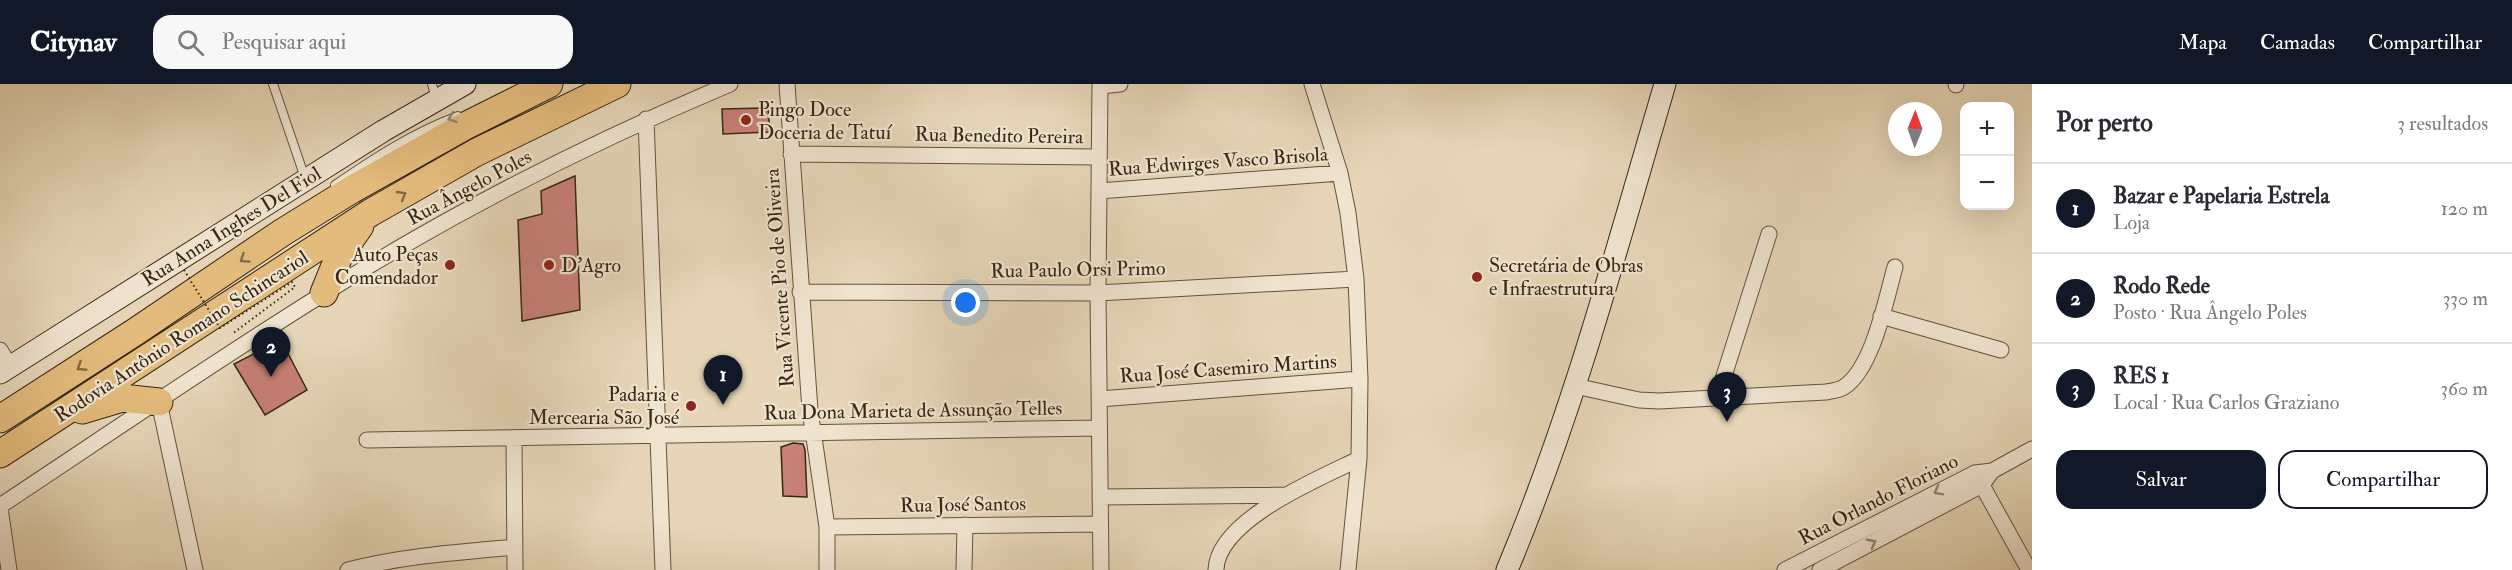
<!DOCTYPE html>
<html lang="pt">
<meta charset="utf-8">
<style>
:root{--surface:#fff;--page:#f7f7f7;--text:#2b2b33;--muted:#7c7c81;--line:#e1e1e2;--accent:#111827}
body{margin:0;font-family:"IM FELL Double Pica",serif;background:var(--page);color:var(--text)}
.controls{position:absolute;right:18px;top:18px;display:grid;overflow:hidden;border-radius:12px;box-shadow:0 6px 24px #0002}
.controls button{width:54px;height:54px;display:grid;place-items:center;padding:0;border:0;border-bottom:2px solid var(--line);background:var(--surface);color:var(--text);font:30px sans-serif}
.compass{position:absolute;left:1888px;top:18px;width:54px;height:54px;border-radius:50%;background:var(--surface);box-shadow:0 6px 24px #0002;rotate:1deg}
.you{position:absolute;left:966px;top:219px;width:21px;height:21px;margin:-15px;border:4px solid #fff;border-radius:50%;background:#1a73e8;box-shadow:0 0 0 9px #1a73e833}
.badge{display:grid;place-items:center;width:39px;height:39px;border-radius:50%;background:var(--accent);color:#fff;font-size:20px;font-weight:700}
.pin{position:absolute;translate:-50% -50px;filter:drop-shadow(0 2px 3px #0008)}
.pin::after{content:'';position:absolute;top:32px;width:21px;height:18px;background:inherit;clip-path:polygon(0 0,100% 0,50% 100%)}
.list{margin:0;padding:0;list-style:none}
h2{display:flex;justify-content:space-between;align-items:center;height:78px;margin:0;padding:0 24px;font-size:26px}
h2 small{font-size:20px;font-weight:400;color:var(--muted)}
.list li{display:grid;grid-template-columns:39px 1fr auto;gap:18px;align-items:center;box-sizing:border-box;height:90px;padding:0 24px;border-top:2px solid var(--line)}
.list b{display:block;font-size:22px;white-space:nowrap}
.list p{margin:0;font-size:20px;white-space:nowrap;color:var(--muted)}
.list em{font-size:20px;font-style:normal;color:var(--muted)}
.actions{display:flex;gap:12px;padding:18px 24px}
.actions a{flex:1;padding:14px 0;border:2px solid var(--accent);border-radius:18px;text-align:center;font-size:21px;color:var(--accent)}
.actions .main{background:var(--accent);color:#fff}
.icon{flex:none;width:33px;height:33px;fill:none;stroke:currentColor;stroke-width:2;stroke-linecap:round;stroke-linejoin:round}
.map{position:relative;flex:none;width:2032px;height:486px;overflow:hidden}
header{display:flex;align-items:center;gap:36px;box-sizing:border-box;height:84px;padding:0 30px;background:var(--accent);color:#fff}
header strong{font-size:28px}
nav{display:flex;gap:33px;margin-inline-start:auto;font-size:21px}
.search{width:420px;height:54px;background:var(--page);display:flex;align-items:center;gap:15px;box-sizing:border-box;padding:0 21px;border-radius:18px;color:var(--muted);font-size:22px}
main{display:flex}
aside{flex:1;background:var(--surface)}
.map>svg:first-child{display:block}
.building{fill:#c88077;stroke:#362712;stroke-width:1.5}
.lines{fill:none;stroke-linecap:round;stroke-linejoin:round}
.lane-casing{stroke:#62533b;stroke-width:10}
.street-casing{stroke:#62533b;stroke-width:17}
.secondary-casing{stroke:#362712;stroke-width:23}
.highway-casing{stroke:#362712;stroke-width:29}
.lane{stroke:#efe4d0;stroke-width:8}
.street{stroke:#efe4d0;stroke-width:15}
.secondary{stroke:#efe4d0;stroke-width:21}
.highway{stroke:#e3bb7c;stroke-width:27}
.path-bridge{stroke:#362712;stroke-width:2;stroke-dasharray:1.5 3;stroke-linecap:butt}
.oneway{stroke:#928671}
.oneway2{stroke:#846a42}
.poi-dot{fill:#8f2418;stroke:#efe4d0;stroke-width:2}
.labels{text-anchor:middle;stroke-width:4.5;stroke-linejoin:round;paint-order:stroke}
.poi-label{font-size:20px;fill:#362712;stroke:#efe4d0;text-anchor:start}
.street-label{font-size:20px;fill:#362712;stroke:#efe4d0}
</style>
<header>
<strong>Citynav</strong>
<div class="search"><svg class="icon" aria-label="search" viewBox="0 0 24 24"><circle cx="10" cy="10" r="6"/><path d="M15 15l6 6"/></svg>Pesquisar aqui</div>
<nav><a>Mapa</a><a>Camadas</a><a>Compartilhar</a></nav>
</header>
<main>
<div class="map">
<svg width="2032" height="486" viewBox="0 0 2032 486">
<rect width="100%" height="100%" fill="#e6d6b7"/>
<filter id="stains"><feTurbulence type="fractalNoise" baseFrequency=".00333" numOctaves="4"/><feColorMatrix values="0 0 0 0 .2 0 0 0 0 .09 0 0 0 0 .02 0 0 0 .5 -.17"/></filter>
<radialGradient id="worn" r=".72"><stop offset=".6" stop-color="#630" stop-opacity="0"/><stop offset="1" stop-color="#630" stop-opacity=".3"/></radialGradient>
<path class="building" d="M768,24L770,48L723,50L722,25Z
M575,92L580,226L522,237L518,136L542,130L541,107Z
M281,256L307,306L265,331L234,280Z
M793,359L803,360L805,366L807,413L783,412L781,363Z"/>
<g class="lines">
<defs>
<path id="lane" d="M273,0L305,94
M432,0L436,15
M335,101C373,75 414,48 458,32"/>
<path id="street" d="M787,0L810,326L827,443V486
M1100,0L1098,209L1101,486
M1312,0L1340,89L1348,129L1356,195L1360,295L1359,375L1348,486
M1956,1V0
M1100,2L1120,0
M646,35L663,486
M791,70L1099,73
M1099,107L1340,89
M800,208L1098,209L1356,195
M1881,232L2001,266
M0,266L10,282
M1575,302L1639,316L1659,317L1826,308C1832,307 1840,306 1844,303C1873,284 1886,215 1895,183
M1717,314L1769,150
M1099,315L1360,295
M159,318L195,486
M514,354L515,486
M367,356L1099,344
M1978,394L2029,486
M1100,413L1285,411
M0,422C107,351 214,278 323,210C452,129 589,59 730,0
M0,424L9,486
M827,443L1100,440
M348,486C402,472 459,468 515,463
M964,486L965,441
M1216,486C1217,436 1320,394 1359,375
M1785,486L1975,389L1992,387L2032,365
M1820,486L1982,401L1992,387"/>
<path id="secondary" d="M0,289L383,47L465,0
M1507,486C1573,329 1617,163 1665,0"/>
<path id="highway" d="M324,209L339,172L360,142
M82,326L122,314L159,318
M0,335L135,248L283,148L351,106L465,42L549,0
M0,370L370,129L477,68L617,0"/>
</defs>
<use href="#lane" class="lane-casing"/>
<use href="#street" class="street-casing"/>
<use href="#secondary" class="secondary-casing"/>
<use href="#highway" class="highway-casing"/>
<use href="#lane" class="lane"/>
<use href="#street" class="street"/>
<use href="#secondary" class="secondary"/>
<use href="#highway" class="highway"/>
<path class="path-bridge" d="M184,186L220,244L292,198L295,203L232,250"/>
</g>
<defs><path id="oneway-chevron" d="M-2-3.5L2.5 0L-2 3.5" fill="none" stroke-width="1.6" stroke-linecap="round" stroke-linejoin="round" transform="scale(1.5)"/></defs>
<g class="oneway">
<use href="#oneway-chevron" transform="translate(452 34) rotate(160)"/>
<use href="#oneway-chevron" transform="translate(1938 407) rotate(153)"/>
<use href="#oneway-chevron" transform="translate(1872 459) rotate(-28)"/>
</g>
<g class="oneway2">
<use href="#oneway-chevron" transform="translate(402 111) rotate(-30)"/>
<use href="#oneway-chevron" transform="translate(244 175) rotate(146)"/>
<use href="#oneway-chevron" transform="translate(81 283) rotate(147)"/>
</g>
<g class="poi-dot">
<circle cx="746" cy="36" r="6"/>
<circle cx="450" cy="181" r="6"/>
<circle cx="549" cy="181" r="6"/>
<circle cx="1477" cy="193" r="6"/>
<circle cx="691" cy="322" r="6"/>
</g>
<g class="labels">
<g class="poi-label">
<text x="758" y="32">Pingo Doce<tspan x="758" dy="23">Doceria de Tatuí</tspan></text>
<text x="438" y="177" text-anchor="end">Auto Peças<tspan x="438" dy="23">Comendador</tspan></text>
<text x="561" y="188">D'Agro</text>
<text x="1489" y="188">Secretária de Obras<tspan x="1489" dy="23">e Infraestrutura</tspan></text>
<text x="679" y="317" text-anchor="end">Padaria e<tspan x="679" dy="23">Mercearia São José</tspan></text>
</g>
<g class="street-label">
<text transform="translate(999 51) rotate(1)" y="7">Rua Benedito Pereira</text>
<text transform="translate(1218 77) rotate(-4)" y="7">Rua Edwirges Vasco Brisola</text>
<text transform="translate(469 103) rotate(-28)" y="7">Rua Ângelo Poles</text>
<text transform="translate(231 142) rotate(-32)" y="7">Rua Anna Inghes Del Fiol</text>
<text transform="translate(1078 185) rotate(-1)" y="7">Rua Paulo Orsi Primo</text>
<text transform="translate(779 194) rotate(-94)" y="7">Rua Vicente Pio de Oliveira</text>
<text transform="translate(181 252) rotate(-33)" y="7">Rodovia Antônio Romano Schincariol</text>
<text transform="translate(1228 284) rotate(-4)" y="7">Rua José Casemiro Martins</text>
<text transform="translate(913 326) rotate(-1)" y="7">Rua Dona Marieta de Assunção Telles</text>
<text transform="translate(1878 415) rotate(-27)" y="7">Rua Orlando Floriano</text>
<text transform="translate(963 420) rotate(-1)" y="7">Rua José Santos</text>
</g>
</g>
<rect width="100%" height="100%" filter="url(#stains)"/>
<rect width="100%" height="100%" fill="url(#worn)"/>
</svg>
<div class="controls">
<button>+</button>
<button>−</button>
</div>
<svg class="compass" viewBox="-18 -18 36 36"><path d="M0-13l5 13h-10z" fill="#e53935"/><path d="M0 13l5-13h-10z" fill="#7c7c81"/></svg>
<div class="you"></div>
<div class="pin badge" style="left:723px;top:321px">1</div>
<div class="pin badge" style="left:271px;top:293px">2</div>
<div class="pin badge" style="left:1727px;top:338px">3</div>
</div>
<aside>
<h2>Por perto<small>3 resultados</small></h2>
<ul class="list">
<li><span class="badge">1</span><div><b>Bazar e Papelaria Estrela</b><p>Loja</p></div><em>120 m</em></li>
<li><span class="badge">2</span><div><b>Rodo Rede</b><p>Posto · Rua Ângelo Poles</p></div><em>330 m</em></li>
<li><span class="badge">3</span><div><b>RES 1</b><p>Local · Rua Carlos Graziano</p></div><em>360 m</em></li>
</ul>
<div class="actions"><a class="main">Salvar</a><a>Compartilhar</a></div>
</aside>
</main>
